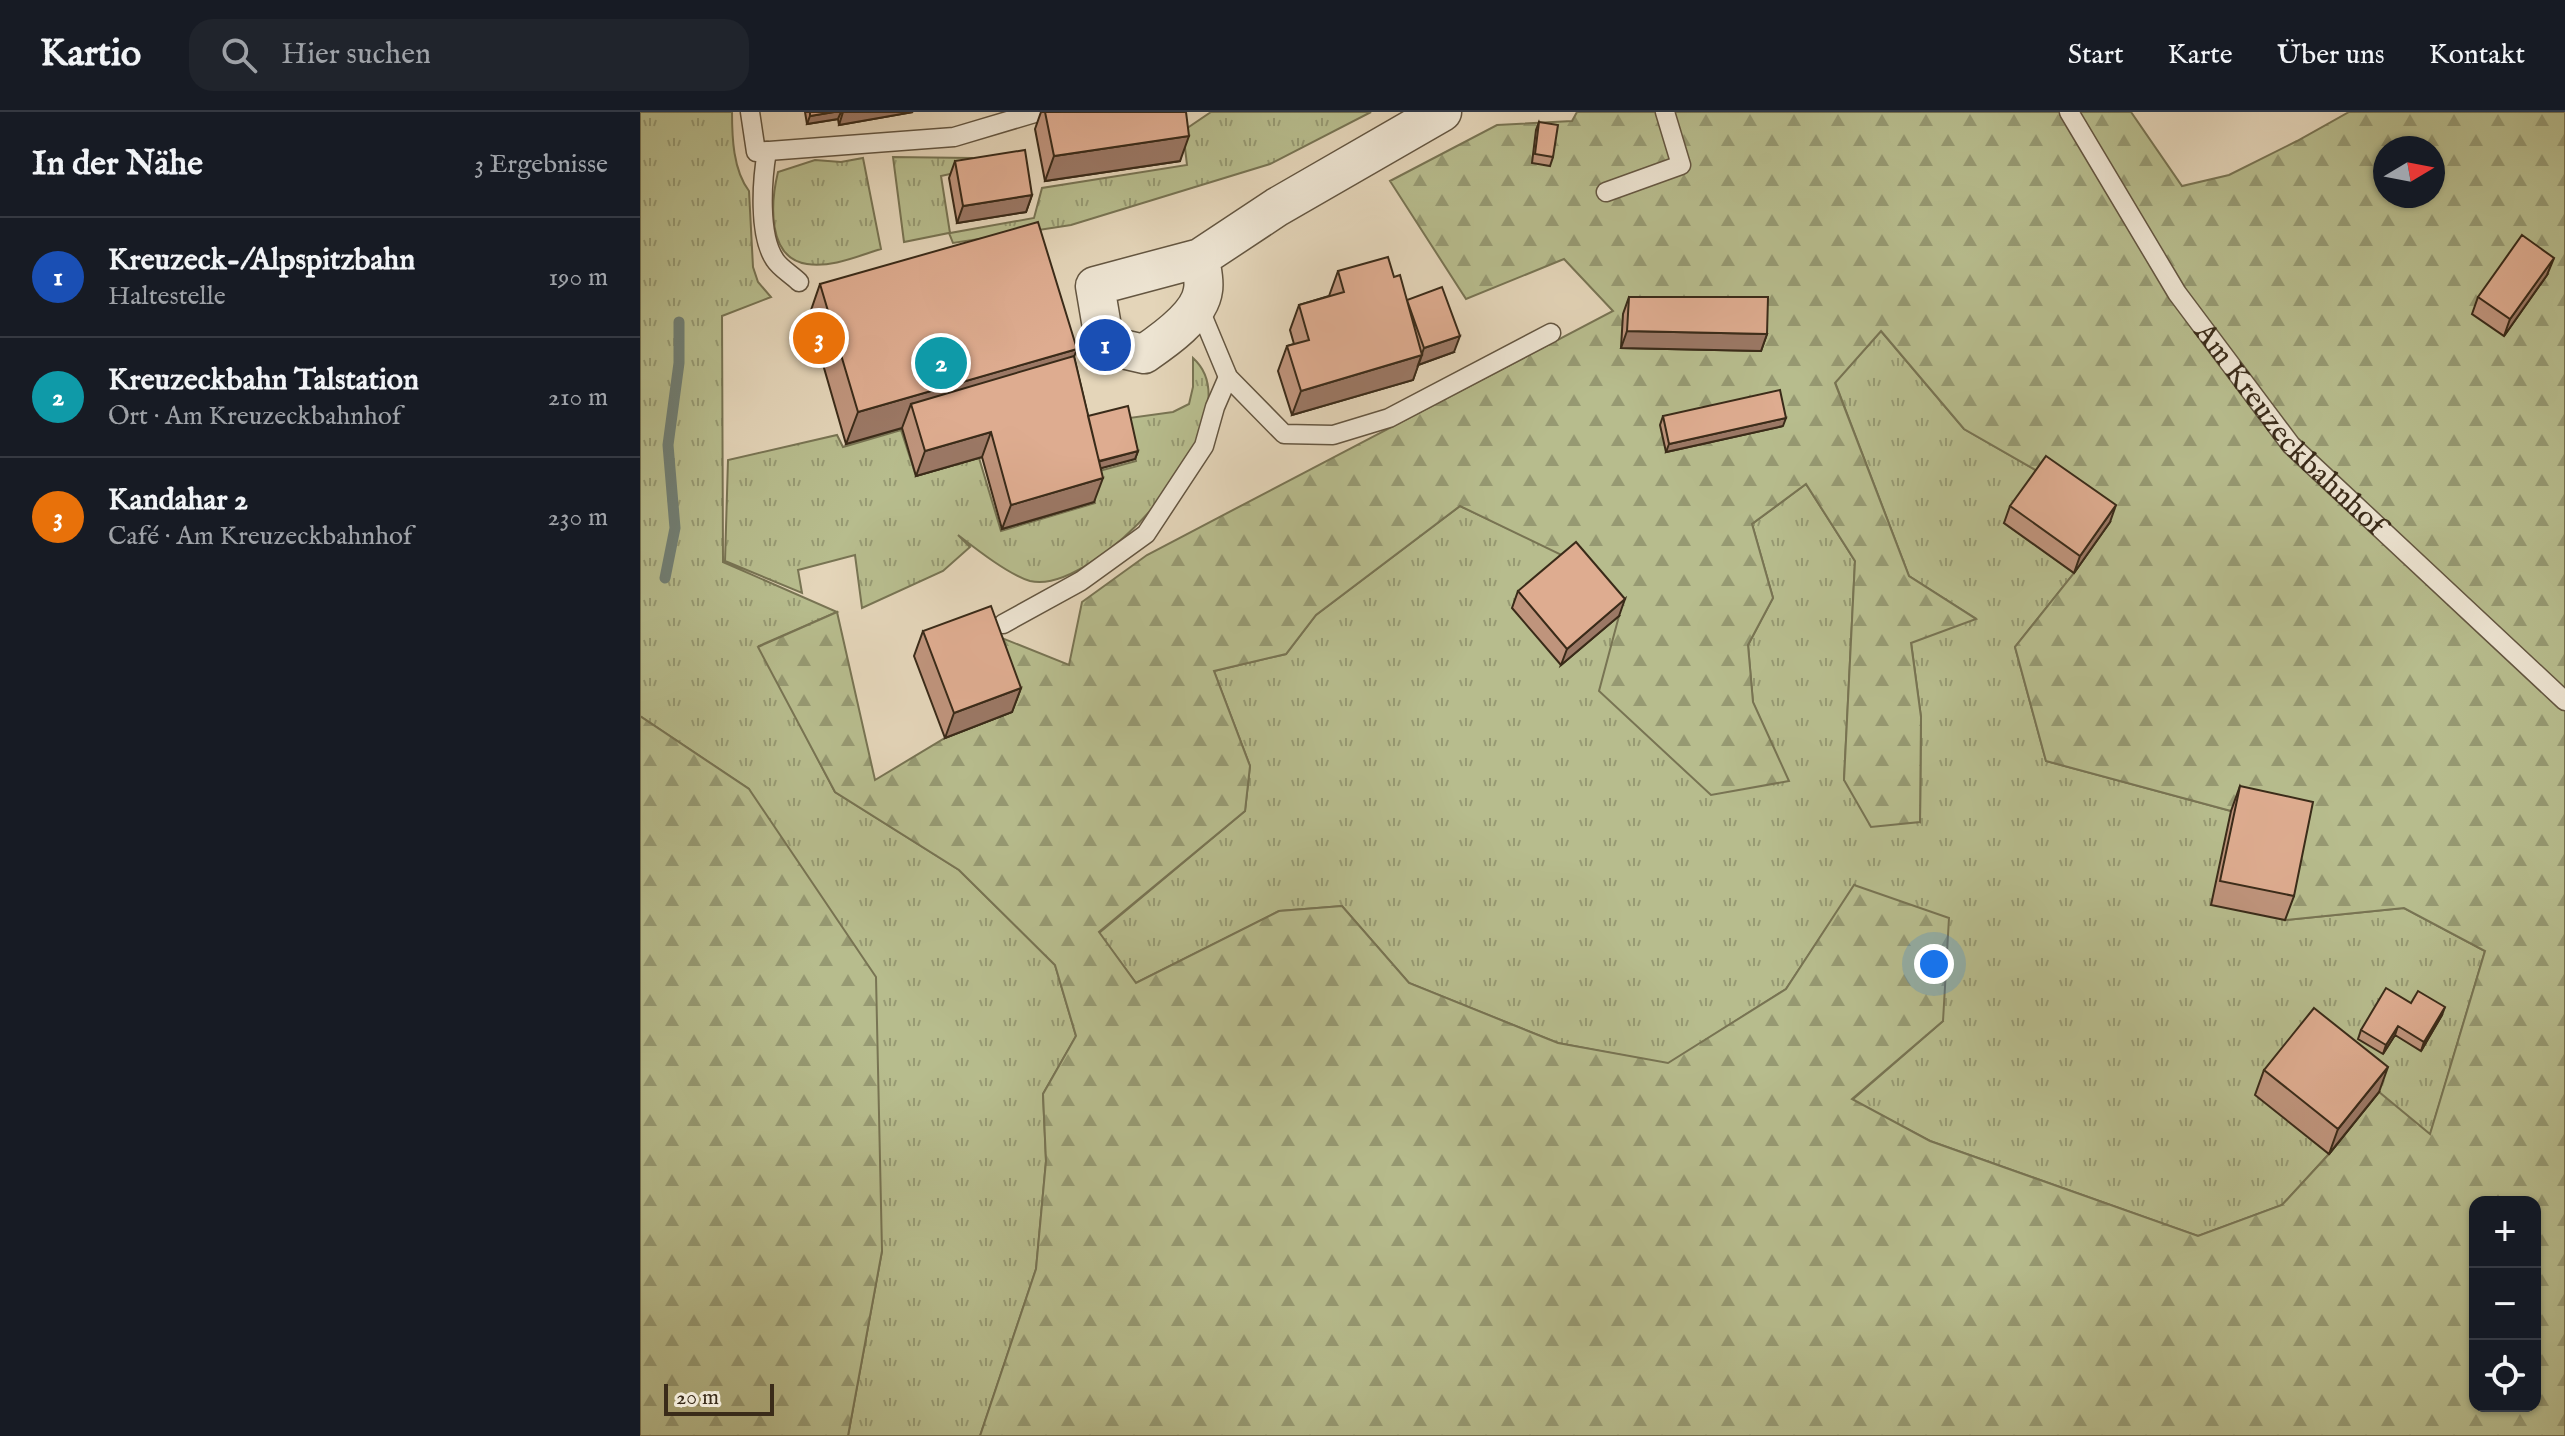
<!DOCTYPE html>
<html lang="de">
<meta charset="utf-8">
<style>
:root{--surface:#171b24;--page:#20242c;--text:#f1f3f6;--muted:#9ea1a6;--line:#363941;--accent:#d93025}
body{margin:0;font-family:"IM FELL English",serif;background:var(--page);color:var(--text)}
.controls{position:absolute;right:24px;bottom:24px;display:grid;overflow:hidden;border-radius:16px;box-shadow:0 2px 6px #0004}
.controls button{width:72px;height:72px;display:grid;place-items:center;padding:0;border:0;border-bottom:2px solid var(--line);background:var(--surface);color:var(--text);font:40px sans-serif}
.compass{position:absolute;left:1733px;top:24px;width:72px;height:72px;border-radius:50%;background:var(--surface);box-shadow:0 2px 6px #0004;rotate:80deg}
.scale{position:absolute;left:24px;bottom:20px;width:110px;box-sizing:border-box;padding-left:8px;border:4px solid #3a2b19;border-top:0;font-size:22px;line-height:28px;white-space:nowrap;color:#3a2b19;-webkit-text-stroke:6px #ede4d2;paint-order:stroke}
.you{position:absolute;left:1294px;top:852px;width:28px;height:28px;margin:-20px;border:6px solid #fff;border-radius:50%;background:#1a73e8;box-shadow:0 0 0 12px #1a73e833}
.badge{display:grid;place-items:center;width:52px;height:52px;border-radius:50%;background:var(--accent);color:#fff;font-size:26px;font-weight:700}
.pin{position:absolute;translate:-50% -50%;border:4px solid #fff;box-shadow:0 2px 8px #0006}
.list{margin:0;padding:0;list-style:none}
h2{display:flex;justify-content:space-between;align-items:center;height:104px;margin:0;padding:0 32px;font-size:34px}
h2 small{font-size:26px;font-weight:400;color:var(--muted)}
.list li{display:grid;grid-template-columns:52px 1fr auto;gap:24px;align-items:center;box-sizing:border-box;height:120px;padding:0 32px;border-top:2px solid var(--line)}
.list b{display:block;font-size:30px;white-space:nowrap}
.list p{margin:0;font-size:26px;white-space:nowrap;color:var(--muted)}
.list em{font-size:26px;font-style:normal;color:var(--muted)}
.icon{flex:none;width:44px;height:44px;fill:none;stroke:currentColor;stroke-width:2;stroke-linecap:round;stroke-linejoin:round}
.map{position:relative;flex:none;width:1925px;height:1324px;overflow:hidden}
header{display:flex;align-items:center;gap:48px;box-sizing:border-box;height:112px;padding:0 40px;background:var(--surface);border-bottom:2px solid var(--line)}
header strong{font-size:38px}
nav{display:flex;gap:44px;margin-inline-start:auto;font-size:28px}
.search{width:560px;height:72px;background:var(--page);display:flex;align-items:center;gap:20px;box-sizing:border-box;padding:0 28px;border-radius:24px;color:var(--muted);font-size:30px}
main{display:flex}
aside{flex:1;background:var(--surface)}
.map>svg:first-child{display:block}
.grass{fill:url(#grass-tufts);stroke:#787453;stroke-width:2}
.forest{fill:url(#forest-firs);stroke:#787453;stroke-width:2;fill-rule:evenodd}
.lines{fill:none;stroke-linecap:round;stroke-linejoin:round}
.stream{stroke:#718076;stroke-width:11}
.lane-casing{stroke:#645641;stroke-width:21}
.street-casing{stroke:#645641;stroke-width:41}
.lane{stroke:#ede4d2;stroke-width:18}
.street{stroke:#ede4d2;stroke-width:38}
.wall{fill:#bf947c;stroke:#3a2b19;stroke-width:2}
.shaded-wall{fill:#9b7865;stroke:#3a2b19;stroke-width:2}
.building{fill:#deac90;stroke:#3a2b19;stroke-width:2}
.labels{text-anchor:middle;stroke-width:6;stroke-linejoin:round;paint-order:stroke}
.street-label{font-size:30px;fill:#3a2b19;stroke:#ede4d2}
</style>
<header>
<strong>Kartio</strong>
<div class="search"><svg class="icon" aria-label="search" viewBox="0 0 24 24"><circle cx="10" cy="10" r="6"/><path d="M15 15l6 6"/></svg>Hier suchen</div>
<nav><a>Start</a><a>Karte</a><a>Über uns</a><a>Kontakt</a></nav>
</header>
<main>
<aside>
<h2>In der Nähe<small>3 Ergebnisse</small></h2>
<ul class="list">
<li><span class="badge" style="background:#1a4fb4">1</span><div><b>Kreuzeck-/Alpspitzbahn</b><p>Haltestelle</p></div><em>190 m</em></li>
<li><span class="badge" style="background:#0f9aa8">2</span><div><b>Kreuzeckbahn Talstation</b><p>Ort · Am Kreuzeckbahnhof</p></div><em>210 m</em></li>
<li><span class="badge" style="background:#e8710a">3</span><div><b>Kandahar 2</b><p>Café · Am Kreuzeckbahnhof</p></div><em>230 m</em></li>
</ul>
</aside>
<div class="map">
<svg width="1925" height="1324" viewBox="0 0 1925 1324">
<defs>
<pattern id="grass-tufts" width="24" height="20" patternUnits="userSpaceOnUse" patternTransform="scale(2)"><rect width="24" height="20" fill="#b7bc8d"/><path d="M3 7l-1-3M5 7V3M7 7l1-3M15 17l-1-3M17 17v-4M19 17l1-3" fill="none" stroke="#969972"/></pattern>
<pattern id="forest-firs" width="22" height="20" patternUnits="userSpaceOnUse" patternTransform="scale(2)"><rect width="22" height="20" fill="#b7bc8d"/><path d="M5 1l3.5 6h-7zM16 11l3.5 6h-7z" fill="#969972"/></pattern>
</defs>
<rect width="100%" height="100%" fill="#e4d5b9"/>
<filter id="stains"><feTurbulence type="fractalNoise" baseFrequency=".0025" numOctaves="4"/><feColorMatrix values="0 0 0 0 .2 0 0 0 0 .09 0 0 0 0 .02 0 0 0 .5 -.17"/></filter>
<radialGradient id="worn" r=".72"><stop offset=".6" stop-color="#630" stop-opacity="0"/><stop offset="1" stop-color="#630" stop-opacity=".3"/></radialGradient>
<path class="grass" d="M0,0H92C92,25 93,58 109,79L113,155L118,170L131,185L82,204L83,450L197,500L119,534L195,680L319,758L415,853L436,924L403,982L406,1049L396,1157L340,1324H208L242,1139L109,677L0,604Z
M571,0H731L630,52L431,113L313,131L309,121L264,130L253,45L332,46L337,56L301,64L310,121L394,106L402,76L547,53L543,19Z
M223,46L241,137C218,144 191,156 167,152C126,146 131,89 138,60L175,48L201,50Z
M1241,219L1324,317L1399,360L1434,461L1375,535L1406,649L1591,699L1664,714L1645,808L1764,796L1845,839L1790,1023L1689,1042L1642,1093L1558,1124L1290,1029L1212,988L1303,909L1215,773L1146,877L1028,952L918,931L769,871L702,794L639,799L496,871L459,821L605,699L610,654L574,559L646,542L676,503L820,394L930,446L1148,669L1113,591L1108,533L1133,486L1112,412L1166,372L1215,449L1204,668L1280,710L1281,605L1271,530L1335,506L1269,464L1195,270Z
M553,246C619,305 457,485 390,469C369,463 336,437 318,423L330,435L303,459L222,496L215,443L158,458L162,481L85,449L88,348L197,323L203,335L261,318L276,364L339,346L361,419L455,391L448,362L496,349L489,306L533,300L549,292L553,275Z"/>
<path class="forest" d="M937,0H1491L1542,74L1589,63L1657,29L1709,0H1925V1324H340L396,1157L406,1049L403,982L436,924L415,853L319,758L195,680L118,535L197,500L235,668L305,626L372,600L342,518L429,553L442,490L507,443L973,199L924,147L826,187L750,69L857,13L932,9ZM1745,36H1793V84H1745ZM1241,219L1324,317L1399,360L1364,411L1434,461L1375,535L1406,649L1591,699L1664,714L1645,808L1764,796L1845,839L1790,1022L1739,980L1689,1042L1642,1093L1558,1124L1290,1029L1212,987L1303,909L1309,806L1214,773L1146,877L1028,951L918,931L769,871L702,794L639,799L496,871L459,820L605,699L610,654L574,559L646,542L676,503L820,394L930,447L979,504L959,579L1071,683L1149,669L1113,590L1108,533L1133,486L1112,412L1166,372L1215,449L1204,668L1231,715L1280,710L1281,605L1271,531L1336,507L1269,464L1195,271ZM1835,1090H1895V1294H1835Z
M0,604L109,677L236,865L242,1139L208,1324H0Z"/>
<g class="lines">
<path class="stream" d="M25,466L35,416L28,333L39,251V210"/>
<defs>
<g id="lane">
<path d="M110,0L116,40L314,25L398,0"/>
<path id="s1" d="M1429,0L1537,181L1651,333L1925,589"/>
<path d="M127,39C122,68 118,123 135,148C140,156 152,163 159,170"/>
<path d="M966,80L1041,53L1025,0"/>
<path d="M558,193L588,265L644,322L693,323L749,306L911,221"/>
<path d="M363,512L441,469L506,422L564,334L575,295L588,265"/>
</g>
<path id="street" d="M560,146C561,156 565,168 563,178C560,204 523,229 504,242L465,233L455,174L560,146L637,95L802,0"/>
</defs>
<use href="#lane" class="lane-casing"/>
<use href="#street" class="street-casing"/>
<use href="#lane" class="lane"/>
<use href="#street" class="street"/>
</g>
<path class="wall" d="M165,0H273L199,13L198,7L167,12Z
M401,0H546L540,49L405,69L395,17Z
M899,10L913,45L910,54L892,51L896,18Z
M315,49L392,83L386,100L317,111L309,66Z
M698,159L754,165L767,189L814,240L778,253L773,268L652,303L638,259L647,234L654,232L650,218L659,193L689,184Z
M1907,163L1864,224L1832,202L1838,185Z
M180,172L434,245L448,304L498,339L495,347L461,356L454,390L362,417L342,345L276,364L262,316L206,332L169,204Z
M989,185L1127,222L1121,239L981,236L983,202Z
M1023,304L1143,314L1026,340L1020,313Z
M1370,394L1470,410L1434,461L1364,411Z
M878,479L979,504L921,553L872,496Z
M283,519L381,576L372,600L305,626L274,544Z
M1600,674L1654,784L1645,808L1571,793L1591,699Z
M1771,891L1802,903L1781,939L1755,923L1743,942L1718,927L1721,918Z
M1624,958L1739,980L1689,1042L1615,983Z"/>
<path class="shaded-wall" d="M194,0H201L198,7L167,12L170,4Z
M203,0H273L199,13Z
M549,24L540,49L405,69L414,44Z
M392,83L386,100L317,111L323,94Z
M1914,146L1907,163L1864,224L1870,207Z
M987,219L1127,222L1121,239L981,236Z
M820,224L814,240L778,253L784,236Z
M437,237L425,269L271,292L262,316L206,332L218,300Z
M782,243L773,268L652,303L661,279Z
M1146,306L1143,314L1026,340L1029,332Z
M351,320L342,345L276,364L285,339Z
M498,339L495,347L447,360L450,352Z
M463,366L454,390L362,417L371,393Z
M1476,393L1470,410L1434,461L1440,444Z
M985,487L979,504L921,553L927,537Z
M381,576L372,600L305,626L314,601Z
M1805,895L1802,903L1781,939L1784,930Z
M1758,914L1755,923L1743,942L1746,933Z
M1748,955L1739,980L1689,1042L1698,1017Z"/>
<path class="building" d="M170,0H194L170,4Z
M405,0H546L549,24L414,44Z
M899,10L918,13L913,45L895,42Z
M385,38L392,83L323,94L315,49Z
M398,110L437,237L218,300L180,172Z
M1882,123L1914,146L1870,207L1838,185Z
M748,145L754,165L760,163L782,243L661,279L647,234L669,228L659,193L704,180L698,159Z
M802,175L820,224L784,236L767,188Z
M989,185H1128L1127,222L987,219Z
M434,244L463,366L371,393L351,320L285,339L271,292Z
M1140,278L1146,306L1029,332L1023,304Z
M488,294L498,339L459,349L448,304Z
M1406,344L1476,393L1440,444L1370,394Z
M936,430L985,487L927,537L878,479Z
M351,494L381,576L314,601L283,519Z
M1600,674L1673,690L1654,784L1580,769Z
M1746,876L1771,891L1778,879L1805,895L1784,930L1758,914L1746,933L1721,918Z
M1674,896L1748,955L1698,1017L1624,958Z"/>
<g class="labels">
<g class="street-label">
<text dy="10" stroke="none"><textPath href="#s1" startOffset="388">Am Kreuzeckbahnhof</textPath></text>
</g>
</g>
<rect width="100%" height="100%" filter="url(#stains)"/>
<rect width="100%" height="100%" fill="url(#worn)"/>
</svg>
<div class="controls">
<button>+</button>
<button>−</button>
<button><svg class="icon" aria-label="locate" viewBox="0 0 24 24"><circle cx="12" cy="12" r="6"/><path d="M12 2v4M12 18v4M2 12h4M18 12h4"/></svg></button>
</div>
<svg class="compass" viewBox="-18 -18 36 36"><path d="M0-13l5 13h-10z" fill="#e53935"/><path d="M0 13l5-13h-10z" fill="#9ea1a6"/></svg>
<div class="scale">20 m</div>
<div class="you"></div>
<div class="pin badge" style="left:465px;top:233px;background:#1a4fb4">1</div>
<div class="pin badge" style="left:301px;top:251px;background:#0f9aa8">2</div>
<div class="pin badge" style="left:179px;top:226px;background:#e8710a">3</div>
</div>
</main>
